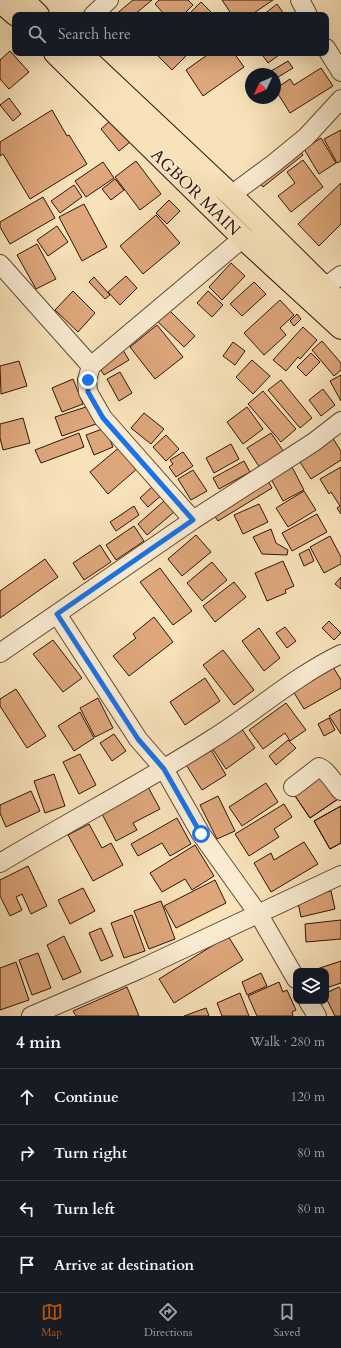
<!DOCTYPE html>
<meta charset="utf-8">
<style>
:root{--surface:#171b24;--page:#20242c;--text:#f1f3f6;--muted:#9ea1a6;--line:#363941;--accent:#b45309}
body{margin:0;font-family:Cardo,serif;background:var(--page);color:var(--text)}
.controls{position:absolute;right:12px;bottom:12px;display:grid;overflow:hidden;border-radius:8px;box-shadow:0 4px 16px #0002}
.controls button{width:36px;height:36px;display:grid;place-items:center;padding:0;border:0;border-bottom:1px solid var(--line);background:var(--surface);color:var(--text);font:20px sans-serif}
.compass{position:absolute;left:245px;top:68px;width:36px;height:36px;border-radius:50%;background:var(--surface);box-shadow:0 4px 16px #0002;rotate:226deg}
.stop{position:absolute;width:12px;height:12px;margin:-9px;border:3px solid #1a73e8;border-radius:50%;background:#fff}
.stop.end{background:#1a73e8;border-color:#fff;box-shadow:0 1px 4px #0008}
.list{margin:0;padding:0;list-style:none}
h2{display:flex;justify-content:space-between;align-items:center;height:52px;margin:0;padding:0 16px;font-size:17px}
h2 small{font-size:13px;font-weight:400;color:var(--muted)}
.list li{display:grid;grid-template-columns:26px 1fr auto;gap:12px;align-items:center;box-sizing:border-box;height:56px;padding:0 16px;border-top:1px solid var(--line)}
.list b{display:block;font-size:15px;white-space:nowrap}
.list em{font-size:13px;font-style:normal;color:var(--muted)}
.icon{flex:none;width:22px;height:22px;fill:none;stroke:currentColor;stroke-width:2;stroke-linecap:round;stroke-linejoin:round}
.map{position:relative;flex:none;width:341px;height:1016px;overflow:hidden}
.search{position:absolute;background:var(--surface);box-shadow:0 4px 16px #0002;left:12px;right:12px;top:12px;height:44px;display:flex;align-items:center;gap:10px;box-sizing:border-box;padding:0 14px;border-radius:8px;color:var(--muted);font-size:15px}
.sheet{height:276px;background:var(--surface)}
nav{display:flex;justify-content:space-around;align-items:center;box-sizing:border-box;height:56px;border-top:1px solid var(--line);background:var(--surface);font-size:11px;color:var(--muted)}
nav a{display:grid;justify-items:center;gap:2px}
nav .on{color:var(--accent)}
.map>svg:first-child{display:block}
.building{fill:#dda67b;stroke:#311508}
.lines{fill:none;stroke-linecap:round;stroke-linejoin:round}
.minor-casing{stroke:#634834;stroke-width:20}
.major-casing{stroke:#311508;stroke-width:24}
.minor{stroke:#faecd2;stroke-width:18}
.major{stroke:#f8e2ba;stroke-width:22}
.route{stroke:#1a73e8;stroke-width:5}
.labels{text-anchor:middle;stroke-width:3;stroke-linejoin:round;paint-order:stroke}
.street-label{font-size:17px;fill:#311508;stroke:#faecd2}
</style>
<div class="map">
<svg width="341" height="1016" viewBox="0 0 341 1016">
<rect width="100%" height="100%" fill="#f8e2ba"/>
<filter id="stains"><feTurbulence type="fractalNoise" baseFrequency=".005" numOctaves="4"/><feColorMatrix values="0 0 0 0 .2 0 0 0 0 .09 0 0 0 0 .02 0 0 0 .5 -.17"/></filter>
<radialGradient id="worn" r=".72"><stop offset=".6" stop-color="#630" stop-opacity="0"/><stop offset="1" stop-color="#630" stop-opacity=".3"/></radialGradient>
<path class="building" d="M133,0H152L134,15H115Z
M159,0H188L193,5L183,15H165L155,4Z
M222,0H273L251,15H232Z
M201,2L214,15H188Z
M277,4L284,14L282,15H263Z
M10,51L29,72L9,89L0,79V60Z
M155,53H189L172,70Z
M210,53H234L244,67L203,96L186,70Z
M261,53H282L268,63Z
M288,61L293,68L275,79V74H266Z
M321,68L333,86L290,113L275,89L290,79L294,85Z
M9,98L21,114L13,121L0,105Z
M52,110L67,136L69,135L87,164L30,199L3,154L0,156V142Z
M111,120L130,142L119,151L101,129Z
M341,130V161L337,163L324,139Z
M321,138L336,163L319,174L304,149Z
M292,141L303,155L263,187L252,173Z
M303,160L323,187L291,212L278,196L295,183L287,172Z
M136,161L161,194L140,210L115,177Z
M103,162L114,178L86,197L75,181Z
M115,179L124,190L111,200L102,189Z
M341,183V224L319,246L298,224Z
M74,185L82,197L60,213L51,201Z
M43,197L55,218L10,244L0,227V222Z
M169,200L180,211L167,224L156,213Z
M84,204L107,247L82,261L59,217Z
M156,215L180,243L143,274L120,246Z
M57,226L68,242L48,256L37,240Z
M37,244L56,279L36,289L17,255Z
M231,263L245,276L222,300L209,287Z
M126,276L137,288L120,305L108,292Z
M94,277L110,295L105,299L89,282Z
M254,282L266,294L242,316L230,304Z
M73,291L95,313L78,332L55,310Z
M208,291L223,305L212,317L197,303Z
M280,300L294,315L280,328L286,335L264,355L244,333Z
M167,308L195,336L184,347L156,320Z
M297,314L301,319L294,326L290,321Z
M157,325L183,357L155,379L130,347Z
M303,327L317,340L300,359L298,357L286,371L273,360Z
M116,339L129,360L104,375L91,354Z
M322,341L341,363V370L334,376L312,350Z
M233,342L245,351L235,365L223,356Z
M311,353L320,362L306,376L297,367Z
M252,360L270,376L253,394L236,377Z
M19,361L27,386L1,394L0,366Z
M120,372L132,393L119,401L107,379Z
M341,375V401L330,381Z
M73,379L83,404L62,412L52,388Z
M281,380L312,418L300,428L268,390Z
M323,389L335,405L321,416L309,400Z
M263,391L296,429L281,442L248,404Z
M89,406L96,424L62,436L55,417Z
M247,407L263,429L243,444L227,422Z
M144,413L164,429L151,444L131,428Z
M23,418L30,443L3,450L0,438V424Z
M105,428L113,447L94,455L86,435Z
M79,433L84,447L41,463L35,450Z
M271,433L284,452L260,468L247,448Z
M166,435L179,449L166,461L153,447Z
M332,437L341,451V460L311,479L298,459Z
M231,444L239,459L214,473L206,458Z
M121,446L139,467L108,494L90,472Z
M183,452L193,466L176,477L169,467L173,464L170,460Z
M244,461L250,472L219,489L213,478Z
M291,465L304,490L283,501L270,477Z
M341,467V514L337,508L340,506L331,492L329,494L320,479Z
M193,470L207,491L191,500L178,479Z
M267,479L272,488L218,521L212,512Z
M154,485L163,494L148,507L140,498Z
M304,491L316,510L288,527L276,508Z
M164,501L174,512L147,535L138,524Z
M259,504L268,522L243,534L234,515Z
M134,506L139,515L116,531L110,522Z
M317,514L327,532L292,551L282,533Z
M134,526L144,541L116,560L106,545Z
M271,529L276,543L288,550L287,555L262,554L253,537Z
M196,535L211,552L182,576L168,559Z
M330,536L341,557V564L324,573L310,547Z
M100,545L111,562L84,580L73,563Z
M309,549L314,561L304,566L299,554Z
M45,559L58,577L0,618V591Z
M283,561L294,586L285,590L286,593L267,601L255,573Z
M212,562L227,580L202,601L187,583Z
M160,568L192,611L173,625L140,582Z
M341,577V589L335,584Z
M234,582L246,597L215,622L203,606Z
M154,617L173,642L129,676L113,656L136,638L133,634Z
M329,621L341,633L334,640L322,628Z
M285,627L296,641L287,648L276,633Z
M259,628L280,658L264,671L242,641Z
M53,640L82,678L63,692L33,654Z
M223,650L254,690L234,705L203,665Z
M333,667L341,680V688L304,709L293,691Z
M205,678L220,701L185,725L170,702Z
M16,689L46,736L27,748L0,706V699Z
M98,698L113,728L95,737L80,708Z
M286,703L306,730L290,741L285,733L263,749L249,730Z
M341,709V734L329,716Z
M80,712L94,738L74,751L58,726Z
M329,718L335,730L324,736L318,724Z
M241,728L255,748L226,769L212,748Z
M114,734L126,751L112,761L100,743Z
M288,740L296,748L276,765L269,756Z
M210,748L226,775L202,790L185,763Z
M80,754L96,785L79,794L63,762Z
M320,766L341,797L310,818L289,787Z
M320,766L341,797L310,818L289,787Z
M54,774L65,806L45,813L34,781Z
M266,783L278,802L242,826L229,807Z
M148,787L160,809L133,823L137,830L116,841L101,812Z
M31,791L40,811L6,827L0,813V805Z
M218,796L235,831L217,839L200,805Z
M284,804L292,817L274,829L279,837L249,856L235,834Z
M341,806V843L330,849L314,821Z
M341,806V843L330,849L314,821Z
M177,818L191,844L170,856L162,843L138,856L131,844Z
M89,824L102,848L111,843L123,865L93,881L68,835Z
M304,842L318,864L271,892L254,863L271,853L274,860Z
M195,845L214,876L192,890L185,879L162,892L150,873Z
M28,866L47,906L31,914L22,894L16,897L22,910L10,916L0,896V880Z
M215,880L226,903L176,928L164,906Z
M83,888L95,911L70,924L58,900Z
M331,891L335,909L301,917L297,898Z
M161,901L175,939L149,949L134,911Z
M132,915L145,951L124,958L111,923Z
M341,920V939L306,942L305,924Z
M101,928L113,956L101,961L89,933Z
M64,936L81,972L63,980L47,945Z
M228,936L243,960L174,1003L159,979Z
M38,953L51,988L32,995L19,960Z
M341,961V983L326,988V971L314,970Z
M16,962L29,1000L0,1010V968Z
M261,973L267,986L247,995L242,982Z
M279,982L283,992L287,990L296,1010L292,1012L293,1016H257L248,996Z
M127,987L139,1016H76L73,1011Z
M339,987L341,990V1016H335L326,998V993Z
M240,993L249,1016H222L217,1003Z
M206,1008L209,1016H184Z"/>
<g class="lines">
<defs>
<path id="minor" d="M300,0L308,15
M93,15L109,0
M326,48L341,72
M231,195L273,164L306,137L341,99
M0,264L91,366
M324,288L341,275
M193,520L103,418L88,392L87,380L91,366L243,238
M57,614L138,739L164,769L201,834L259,915L296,979
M0,653L193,520L314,442L341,421
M293,787L319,767C327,770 335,784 341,791
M0,863C70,821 143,783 212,739C255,712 295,676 341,654
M308,1001L317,1016
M31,1016L138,970L341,875"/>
<path id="major" d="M23,0L38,15
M0,1L16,15
M55,53L243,238L341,328
M80,53L231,195L341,304"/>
</defs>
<use href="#minor" class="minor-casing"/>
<use href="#major" class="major-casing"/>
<use href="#minor" class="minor"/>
<use href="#major" class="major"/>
</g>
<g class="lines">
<path class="route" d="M88,380V392L103,418L193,520L57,614L138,739L164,769L201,834"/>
</g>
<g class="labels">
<g class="street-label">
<text transform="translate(196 192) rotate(44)" y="6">AGBOR MAIN</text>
</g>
</g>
<rect width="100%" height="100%" filter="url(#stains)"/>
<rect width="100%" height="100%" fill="url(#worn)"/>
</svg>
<div class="controls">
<button><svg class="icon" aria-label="layers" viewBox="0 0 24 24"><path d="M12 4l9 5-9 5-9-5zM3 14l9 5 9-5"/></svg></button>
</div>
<svg class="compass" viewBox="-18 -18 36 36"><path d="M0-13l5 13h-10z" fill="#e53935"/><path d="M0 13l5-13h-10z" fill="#9ea1a6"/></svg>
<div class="stop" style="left:201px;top:834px"></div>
<div class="stop end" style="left:88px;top:380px"></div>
<div class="search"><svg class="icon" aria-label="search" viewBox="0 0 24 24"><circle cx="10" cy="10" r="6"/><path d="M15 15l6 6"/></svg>Search here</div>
</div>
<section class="sheet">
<h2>4 min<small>Walk · 280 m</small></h2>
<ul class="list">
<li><svg class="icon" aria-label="ahead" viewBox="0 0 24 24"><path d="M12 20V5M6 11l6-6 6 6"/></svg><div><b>Continue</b></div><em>120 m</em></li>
<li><svg class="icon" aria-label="right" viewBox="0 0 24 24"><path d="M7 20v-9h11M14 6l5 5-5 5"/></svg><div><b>Turn right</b></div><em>80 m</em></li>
<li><svg class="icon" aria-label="left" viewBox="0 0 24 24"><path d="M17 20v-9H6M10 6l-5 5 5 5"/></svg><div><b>Turn left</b></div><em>80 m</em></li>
<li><svg class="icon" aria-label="arrive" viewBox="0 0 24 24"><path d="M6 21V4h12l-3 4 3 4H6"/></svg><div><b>Arrive at destination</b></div></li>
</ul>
</section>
<nav>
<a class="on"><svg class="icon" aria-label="map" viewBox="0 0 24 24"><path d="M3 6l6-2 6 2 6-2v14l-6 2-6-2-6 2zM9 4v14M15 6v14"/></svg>Map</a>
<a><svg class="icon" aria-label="directions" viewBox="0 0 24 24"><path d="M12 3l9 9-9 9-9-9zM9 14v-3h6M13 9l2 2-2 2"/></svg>Directions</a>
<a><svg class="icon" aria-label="saved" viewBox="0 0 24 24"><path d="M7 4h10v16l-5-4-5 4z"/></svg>Saved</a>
</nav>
